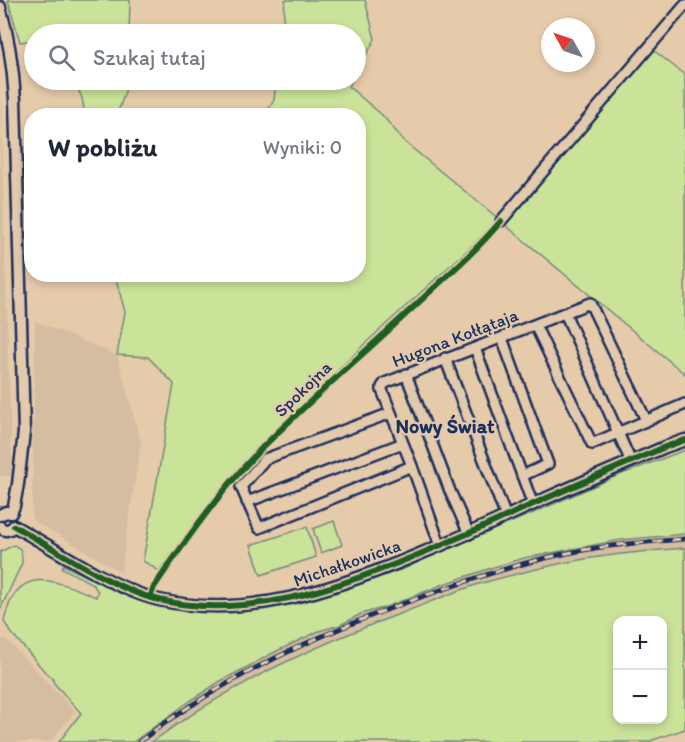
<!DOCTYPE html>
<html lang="pl">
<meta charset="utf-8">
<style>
:root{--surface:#fff;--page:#f2f2f3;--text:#1f2937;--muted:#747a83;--line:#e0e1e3}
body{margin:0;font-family:Itim,sans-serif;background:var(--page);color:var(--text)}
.controls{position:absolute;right:18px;bottom:18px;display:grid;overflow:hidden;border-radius:12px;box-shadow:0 3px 9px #0003}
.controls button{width:54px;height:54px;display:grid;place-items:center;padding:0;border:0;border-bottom:2px solid var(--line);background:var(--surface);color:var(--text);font:30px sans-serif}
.compass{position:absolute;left:541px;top:18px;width:54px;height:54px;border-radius:50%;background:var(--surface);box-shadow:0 3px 9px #0003;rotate:310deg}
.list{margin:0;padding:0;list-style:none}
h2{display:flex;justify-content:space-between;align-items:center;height:78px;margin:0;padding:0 24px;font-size:26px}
h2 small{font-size:20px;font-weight:400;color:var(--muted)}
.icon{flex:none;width:33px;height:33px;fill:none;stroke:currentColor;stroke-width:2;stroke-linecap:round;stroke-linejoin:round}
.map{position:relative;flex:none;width:685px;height:742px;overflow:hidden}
.search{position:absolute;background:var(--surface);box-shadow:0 3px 9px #0003;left:24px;top:24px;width:342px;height:66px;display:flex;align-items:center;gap:15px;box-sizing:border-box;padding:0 21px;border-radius:33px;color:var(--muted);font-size:22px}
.panel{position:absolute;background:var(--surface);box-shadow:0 3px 9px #0003;left:24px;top:108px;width:342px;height:174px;border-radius:24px}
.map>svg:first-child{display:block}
.built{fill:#d5bda1}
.green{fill:#cae399;stroke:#72897c;stroke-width:1.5;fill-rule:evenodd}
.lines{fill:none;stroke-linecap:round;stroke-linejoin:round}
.minor-casing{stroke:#1b2f5e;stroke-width:14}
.tertiary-casing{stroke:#1b2f5e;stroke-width:15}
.minor{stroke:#e4caac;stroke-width:9}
.tertiary{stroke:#e4caac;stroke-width:10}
.rail-casing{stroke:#1b2f5e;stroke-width:5}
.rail{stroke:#e4caac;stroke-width:3;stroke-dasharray:9;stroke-linecap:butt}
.cycleway-casing{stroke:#e4caac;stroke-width:10}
.cycleway{stroke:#1b5e20;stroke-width:6}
.labels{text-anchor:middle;stroke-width:4.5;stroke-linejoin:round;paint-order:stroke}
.street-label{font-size:18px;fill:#1b2f5e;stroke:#e4caac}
.neighbourhood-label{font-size:20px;font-weight:bold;fill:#1b2f5e;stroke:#e4caac}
</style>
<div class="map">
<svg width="685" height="742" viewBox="0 0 685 742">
<rect width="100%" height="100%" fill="#e6cbaa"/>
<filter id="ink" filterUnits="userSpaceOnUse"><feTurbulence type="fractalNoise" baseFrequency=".0167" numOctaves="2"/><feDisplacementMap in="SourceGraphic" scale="12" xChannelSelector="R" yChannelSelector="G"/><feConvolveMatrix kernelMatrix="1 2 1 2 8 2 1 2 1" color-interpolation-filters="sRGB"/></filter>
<g filter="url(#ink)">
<path class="built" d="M0,99L12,475L0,477Z
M35,321L117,355L141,442L121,572L32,520Z
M685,534V548L600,557L561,564L477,585L365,627L298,655L235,687L178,722L152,742H133L190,701L219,682L275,652L319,631L340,625L361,614L386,607L444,584L524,558L620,540Z
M5,638L75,711L50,742H0V639Z"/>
<path class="green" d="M8,0H130L129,34H34V40L20,42Z
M285,0H365L375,39L356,74V34H282Z
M652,49L685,75V374L504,224Z
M74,80H129L117,115H85L82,98Z
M276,80H352L349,87L381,114L407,144L499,219L475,243L370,339L256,449L215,496L159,571L143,561L174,384L148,357L117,355L125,312L115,275L358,274V116L265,115L274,100Z
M685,450V534L621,540L524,558L494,567L444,584L386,607L361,614L340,625L319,631L275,652L219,682L190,701L133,742H59L81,713L54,683L52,677L46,673L9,630L4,621C17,562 55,580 96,597L98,592L93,584L62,568L63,565L125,595L159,605L231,611L254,610L299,602L334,592L406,568L440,551L531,514L614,477Z
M334,521L342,545L321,553L313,529Z
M307,527L316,557L261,575L251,545Z
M14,545L20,549L22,556V563L0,610V552Z
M685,548V729L647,742H152C228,685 314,646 402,613C428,603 453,592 479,584C507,576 535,569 563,563C603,555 644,551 685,548ZM618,620H662V720H618Z"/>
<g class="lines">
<defs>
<path id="minor" d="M501,221L685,5
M565,313L631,462
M535,325L592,444L685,404
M502,338L548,464L522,476
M475,348L533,505
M445,358L506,517
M406,374L450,491L469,534
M391,413L265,459L241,487L259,528L412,466
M247,502L403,443
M440,545L412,466L382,390V387L385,383L590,303L646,420"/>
<path id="tertiary" d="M0,7C9,38 13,67 15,99L24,432L18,484L14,506L11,513
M0,515L6,512L11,513
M14,526C42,542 69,559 97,574C117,585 137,595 159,600C247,620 335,589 415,556C454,540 493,523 531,505C576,485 620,466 665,447L685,440
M0,527C5,532 10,530 14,526"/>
</defs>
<use href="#minor" class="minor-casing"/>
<use href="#tertiary" class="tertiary-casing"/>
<use href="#minor" class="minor"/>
<use href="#tertiary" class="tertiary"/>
<defs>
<path id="rail" d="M139,742C225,676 323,632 424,596C472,579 519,563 568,553C606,545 646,542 685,539"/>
</defs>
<use href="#rail" class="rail-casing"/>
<use href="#rail" class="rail"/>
<defs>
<path id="cycleway" d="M14,526C42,542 69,559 97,574C117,585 137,595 159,600C247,620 335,589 415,556C454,540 493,523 531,505C576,485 620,466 665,447L685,440
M150,598L154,587C186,540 218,494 257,453C309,400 366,352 420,301C448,275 476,251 501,221"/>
</defs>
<use href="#cycleway" class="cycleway-casing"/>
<use href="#cycleway" class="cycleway"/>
</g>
</g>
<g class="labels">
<g class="street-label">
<text transform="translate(455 338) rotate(-21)" y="6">Hugona Kołłątaja</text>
<text transform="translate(303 389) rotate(-44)" y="6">Spokojna</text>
<text transform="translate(347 563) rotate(-19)" y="6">Michałkowicka</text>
</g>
<g class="neighbourhood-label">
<text x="445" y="433">Nowy Świat</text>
</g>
</g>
</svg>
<div class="controls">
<button>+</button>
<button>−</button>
</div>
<svg class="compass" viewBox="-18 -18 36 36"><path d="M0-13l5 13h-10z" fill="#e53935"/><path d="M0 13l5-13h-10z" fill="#747a83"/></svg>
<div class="search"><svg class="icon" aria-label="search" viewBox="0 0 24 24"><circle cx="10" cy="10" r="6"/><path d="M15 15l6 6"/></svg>Szukaj tutaj</div>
<section class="panel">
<h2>W pobliżu<small>Wyniki: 0</small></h2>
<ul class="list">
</ul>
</section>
</div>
